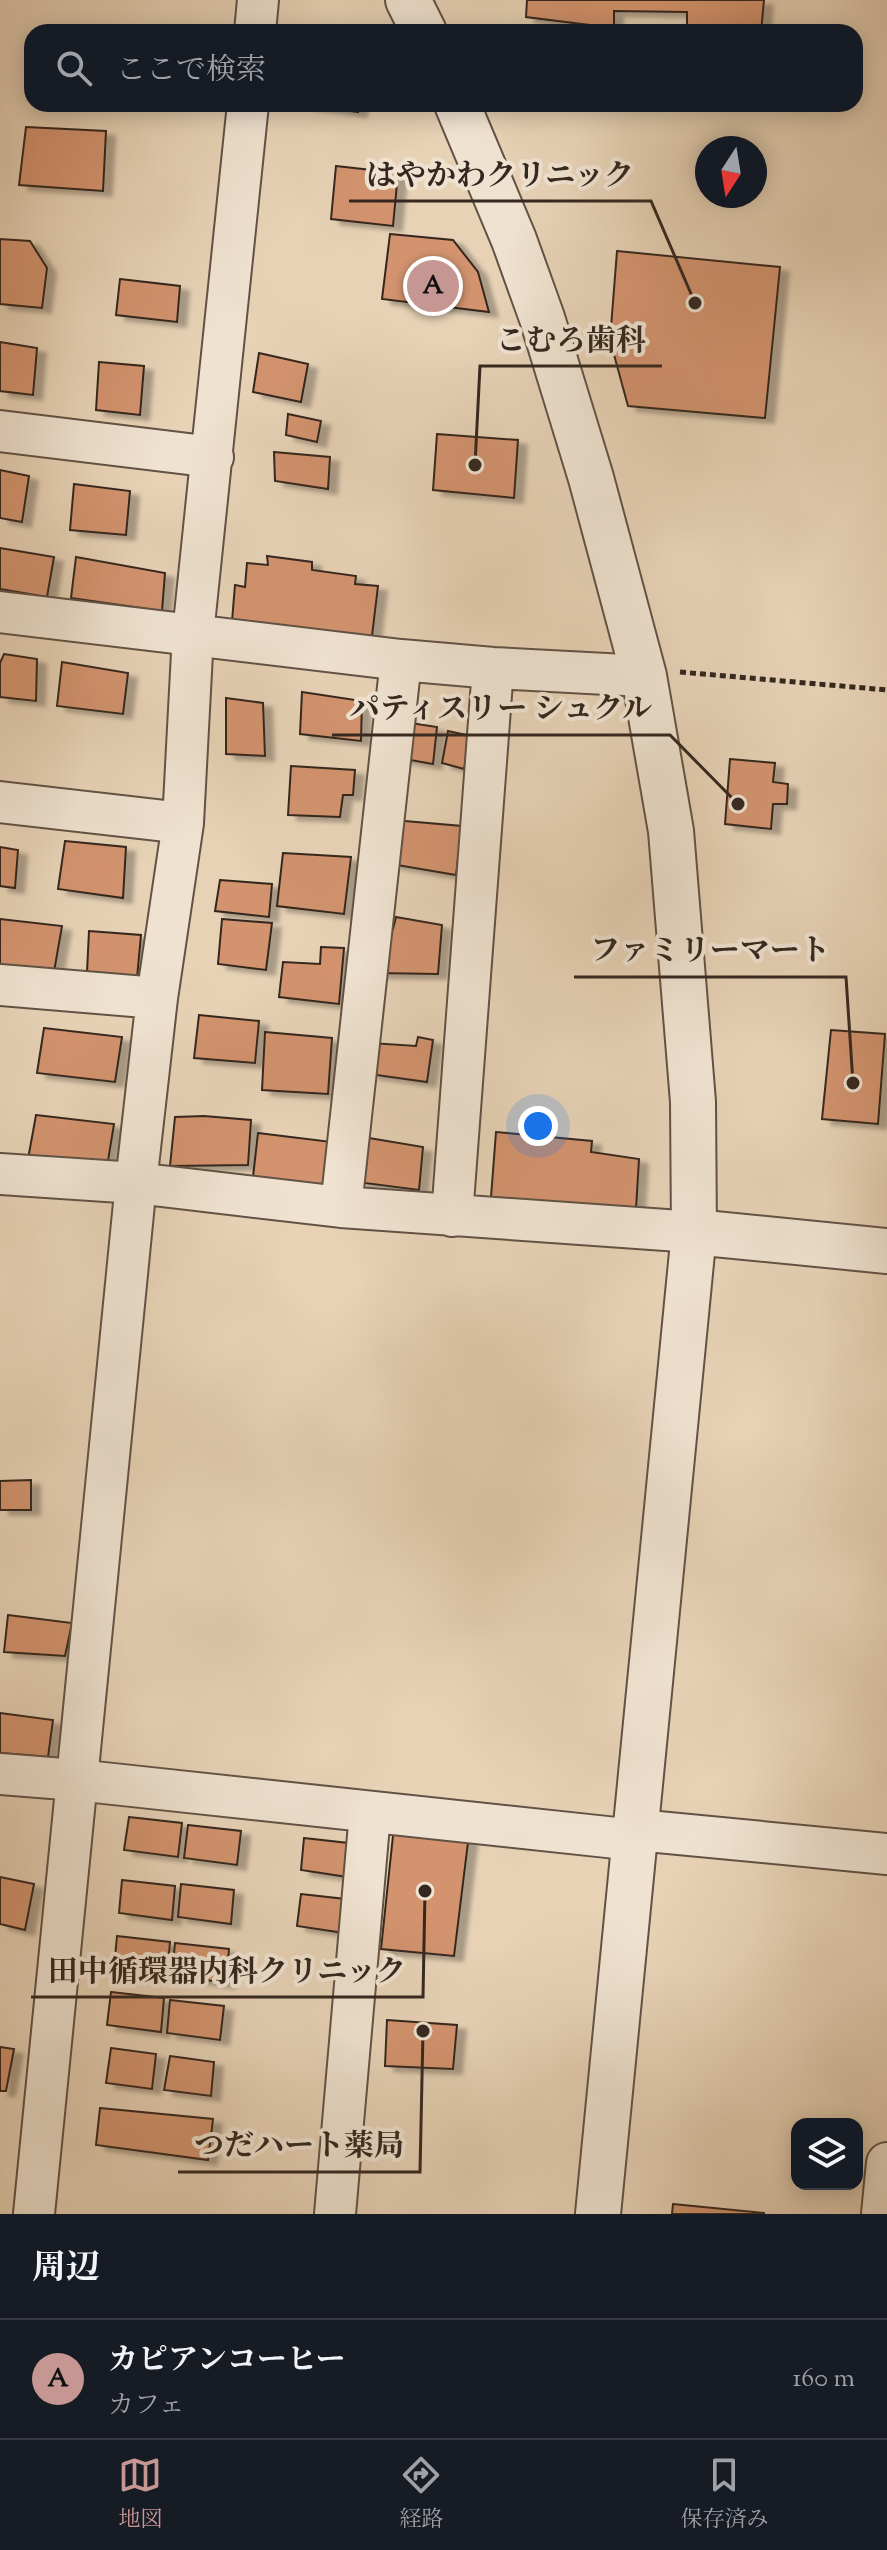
<!DOCTYPE html>
<html lang="ja">
<meta charset="utf-8">
<style>
:root{--surface:#171b24;--page:#242831;--text:#f1f3f6;--muted:#9ea1a6;--line:#363941;--accent:#c59692}
body{margin:0;font-family:"Sorts Mill Goudy","Noto Serif JP",serif;background:var(--page);color:var(--text)}
.controls{position:absolute;right:24px;bottom:24px;display:grid;overflow:hidden;border-radius:16px;box-shadow:0 4px 20px #0003}
.controls button{width:72px;height:72px;display:grid;place-items:center;padding:0;border:0;border-bottom:2px solid var(--line);background:var(--surface);color:var(--text);font:40px sans-serif}
.compass{position:absolute;left:695px;top:136px;width:72px;height:72px;border-radius:50%;background:var(--surface);box-shadow:0 4px 20px #0003;rotate:192deg}
.you{position:absolute;left:538px;top:1126px;width:28px;height:28px;margin:-20px;border:6px solid #fff;border-radius:50%;background:#1a73e8;box-shadow:0 0 0 12px #1a73e833}
.badge{display:grid;place-items:center;width:52px;height:52px;border-radius:50%;background:var(--accent);color:#111;font-size:26px;font-weight:700}
.pin{position:absolute;translate:-50% -50%;border:4px solid #fff;box-shadow:0 2px 8px #0006}
.list{margin:0;padding:0;list-style:none}
h2{display:flex;justify-content:space-between;align-items:center;height:104px;margin:0;padding:0 32px;font-size:34px}
h2 small{font-size:26px;font-weight:400;color:var(--muted)}
.list li{display:grid;grid-template-columns:52px 1fr auto;gap:24px;align-items:center;box-sizing:border-box;height:120px;padding:0 32px;border-top:2px solid var(--line)}
.list b{display:block;font-size:30px;white-space:nowrap}
.list p{margin:0;font-size:26px;white-space:nowrap;color:var(--muted)}
.list em{font-size:26px;font-style:normal;color:var(--muted)}
.icon{flex:none;width:44px;height:44px;fill:none;stroke:currentColor;stroke-width:2;stroke-linecap:round;stroke-linejoin:round}
.map{position:relative;flex:none;width:887px;height:2214px;overflow:hidden}
.search{position:absolute;background:var(--surface);box-shadow:0 4px 20px #0003;left:24px;right:24px;top:24px;height:88px;display:flex;align-items:center;gap:20px;box-sizing:border-box;padding:0 28px;border-radius:24px;color:var(--muted);font-size:30px}
.sheet{height:224px;background:var(--surface)}
nav{display:flex;justify-content:space-around;align-items:center;box-sizing:border-box;height:112px;border-top:2px solid var(--line);background:var(--surface);font-size:22px;color:var(--muted)}
nav a{display:grid;justify-items:center;gap:4px}
nav .on{color:var(--accent)}
.map>svg:first-child{display:block}
.building{fill:#d2936e;stroke:#35271f;stroke-width:2;filter:url(#shadow)}
.lines{fill:none;stroke-linecap:round;stroke-linejoin:round}
.minor-casing{stroke:#625245;stroke-width:44}
.tertiary-casing{stroke:#625245;stroke-width:48}
.path{stroke:#35271f;stroke-width:5;stroke-dasharray:6 4;stroke-linecap:butt}
.minor{stroke:#efe2d0;stroke-width:40}
.tertiary{stroke:#efe2d0;stroke-width:44}
.leader{fill:none;stroke:#35271f;stroke-width:3}
.callout-dot{fill:#35271f;stroke:#efe2d0;stroke-width:3}
.callout-label{font-size:30px;text-anchor:middle;font-weight:bold;fill:#35271f;stroke:#efe2d0;stroke-width:8;stroke-linejoin:round;paint-order:stroke}
</style>
<div class="map">
<svg width="887" height="2214" viewBox="0 0 887 2214">
<defs>
<filter id="shadow"><feDropShadow dx="9" dy="5" stdDeviation="2" flood-color="#0004"/></filter>
</defs>
<rect width="100%" height="100%" fill="#e7d2b6"/>
<filter id="stains"><feTurbulence type="fractalNoise" baseFrequency=".0025" numOctaves="4"/><feColorMatrix values="0 0 0 0 .2 0 0 0 0 .09 0 0 0 0 .02 0 0 0 .5 -.17"/></filter>
<radialGradient id="worn" r=".72"><stop offset=".6" stop-color="#630" stop-opacity="0"/><stop offset="1" stop-color="#630" stop-opacity=".3"/></radialGradient>
<path class="building" d="M527,0H764L761,32H710L687,29V12L614,11V28L526,17Z
M304,104H359L358,112Z
M26,127L106,131L103,191L19,185Z
M336,166L398,173L393,226L331,219Z
M390,234L453,240L478,272L489,312L382,299Z
M0,239L30,241L47,268L42,308L0,304Z
M617,251L780,267L765,418L628,406L610,340Z
M120,279L180,286L177,322L116,315Z
M0,342L37,348L33,395L0,391Z
M259,353L308,364L301,402L253,392Z
M99,362L144,366L140,415L96,410Z
M288,414L321,421L317,442L286,435Z
M437,434L518,440L514,498L433,490Z
M274,452L330,457L328,489L275,481Z
M0,470L29,476L22,522L0,518Z
M74,484L130,491L126,535L70,530Z
M0,548L54,557L47,597L0,589Z
M267,556L312,562V570L356,576L355,584L378,586L372,636L232,621L235,585L245,587L247,563L268,565Z
M76,557L165,573L162,611L71,598Z
M4,654L37,659L36,701L0,697V663Z
M62,662L128,673L123,714L57,706Z
M302,692L362,701L361,741L300,734Z
M226,698L263,703L265,756L226,754Z
M404,722L437,727L433,764L399,758Z
M448,731L471,736L464,769L442,763Z
M730,759L775,763L773,782L788,784L787,804H773L771,829L725,824Z
M291,766L355,770L353,795H343L340,817L288,815Z
M393,820L462,826L456,875L391,864Z
M65,841L126,847L123,898L58,889Z
M0,847L18,850L15,888L0,886Z
M283,853L351,857L344,914L277,906Z
M220,880L272,884L269,917L215,911Z
M396,917L442,925L438,974L375,973L384,927L393,929Z
M0,919L62,926L54,972L0,965Z
M222,919L272,923L266,970L218,964Z
M89,931L141,935L137,978L87,972Z
M321,947L344,948L339,1004L279,997L283,962L320,964Z
M199,1015L259,1021L255,1063L194,1058Z
M44,1028L122,1037L115,1082L37,1073Z
M831,1030L885,1034L878,1124L822,1119Z
M265,1032L332,1038L328,1094L262,1090Z
M418,1037L433,1040L427,1082L369,1074L371,1043L416,1046Z
M36,1115L114,1124L107,1167L28,1159Z
M204,1116L251,1120L248,1165L170,1166L175,1117Z
M496,1132L592,1141L591,1152L639,1159L636,1209L491,1197Z
M258,1133L332,1142L327,1187L253,1177Z
M363,1137L423,1147L419,1190L357,1182Z
M31,1480V1510H0V1481Z
M8,1615L72,1623L65,1656L4,1652Z
M0,1713L53,1720L48,1757L0,1753Z
M129,1817L182,1823L178,1857L124,1850Z
M188,1825L241,1831L237,1865L184,1858Z
M394,1826L469,1834L454,1956L381,1949Z
M304,1838L357,1844L354,1878L301,1870Z
M0,1877L34,1884L25,1930L0,1924Z
M122,1880L175,1886L172,1920L119,1913Z
M181,1884L234,1890L231,1924L178,1917Z
M301,1894L354,1900L351,1934L297,1926Z
M117,1936L170,1942L167,1976L114,1968Z
M175,1943L229,1949L226,1983L172,1975Z
M111,1992L164,1998L161,2032L107,2025Z
M170,2000L224,2006L220,2040L167,2033Z
M387,2020L457,2025L453,2069L385,2066Z
M0,2047L14,2049L6,2091H0Z
M111,2048L156,2054L152,2089L106,2083Z
M170,2056L214,2062L211,2096L164,2090Z
M100,2108L213,2119L208,2160L96,2145Z
M673,2204L764,2213V2214H672Z"/>
<g class="lines">
<defs>
<path id="minor" d="M255,32L258,0
M0,431L213,457
M0,612L401,660L493,668L644,676
M0,802L183,823
M0,985L157,998
M0,1174L136,1183L341,1207L694,1232
M341,1207L401,660
M452,1216L493,668
M0,1774L76,1780L635,1840
M637,1830L887,1854
M34,2214L136,1183L157,998L183,823L193,634L248,104
M335,2214L370,1813
M882,2214L887,2163"/>
<path id="tertiary" d="M408,0L424,32
M457,104L514,240L542,318L591,478L644,676L671,831L693,1102L694,1232L598,2214
M694,1232L887,1251"/>
</defs>
<use href="#minor" class="minor-casing"/>
<use href="#tertiary" class="tertiary-casing"/>
<path class="path" d="M680,672L887,690"/>
<use href="#minor" class="minor"/>
<use href="#tertiary" class="tertiary"/>
</g>
<path class="leader" d="M695 303L651 201H349M475 465L480 366H662M738 804L670 735H332M853 1083L846 977H574M425 1891L423 1997H31M423 2031L420 2172H178"/>
<g class="callout-dot">
<circle cx="695" cy="303" r="8"/>
<circle cx="475" cy="465" r="8"/>
<circle cx="738" cy="804" r="8"/>
<circle cx="853" cy="1083" r="8"/>
<circle cx="425" cy="1891" r="8"/>
<circle cx="423" cy="2031" r="8"/>
</g>
<g class="callout-label">
<text x="500" y="185">はやかわクリニック</text>
<text x="571" y="350">こむろ歯科</text>
<text x="501" y="718">パティスリー シュクル</text>
<text x="710" y="960">ファミリーマート</text>
<text x="227" y="1981">田中循環器内科クリニック</text>
<text x="299" y="2155">つだハート薬局</text>
</g>
<rect width="100%" height="100%" filter="url(#stains)"/>
<rect width="100%" height="100%" fill="url(#worn)"/>
</svg>
<div class="controls">
<button><svg class="icon" aria-label="layers" viewBox="0 0 24 24"><path d="M12 4l9 5-9 5-9-5zM3 14l9 5 9-5"/></svg></button>
</div>
<svg class="compass" viewBox="-18 -18 36 36"><path d="M0-13l5 13h-10z" fill="#e53935"/><path d="M0 13l5-13h-10z" fill="#9ea1a6"/></svg>
<div class="you"></div>
<div class="pin badge" style="left:433px;top:286px">A</div>
<div class="search"><svg class="icon" aria-label="search" viewBox="0 0 24 24"><circle cx="10" cy="10" r="6"/><path d="M15 15l6 6"/></svg>ここで検索</div>
</div>
<section class="sheet">
<h2>周辺<small></small></h2>
<ul class="list">
<li><span class="badge">A</span><div><b>カピアンコーヒー</b><p>カフェ</p></div><em>160 m</em></li>
</ul>
</section>
<nav>
<a class="on"><svg class="icon" aria-label="map" viewBox="0 0 24 24"><path d="M3 6l6-2 6 2 6-2v14l-6 2-6-2-6 2zM9 4v14M15 6v14"/></svg>地図</a>
<a><svg class="icon" aria-label="directions" viewBox="0 0 24 24"><path d="M12 3l9 9-9 9-9-9zM9 14v-3h6M13 9l2 2-2 2"/></svg>経路</a>
<a><svg class="icon" aria-label="saved" viewBox="0 0 24 24"><path d="M7 4h10v16l-5-4-5 4z"/></svg>保存済み</a>
</nav>
